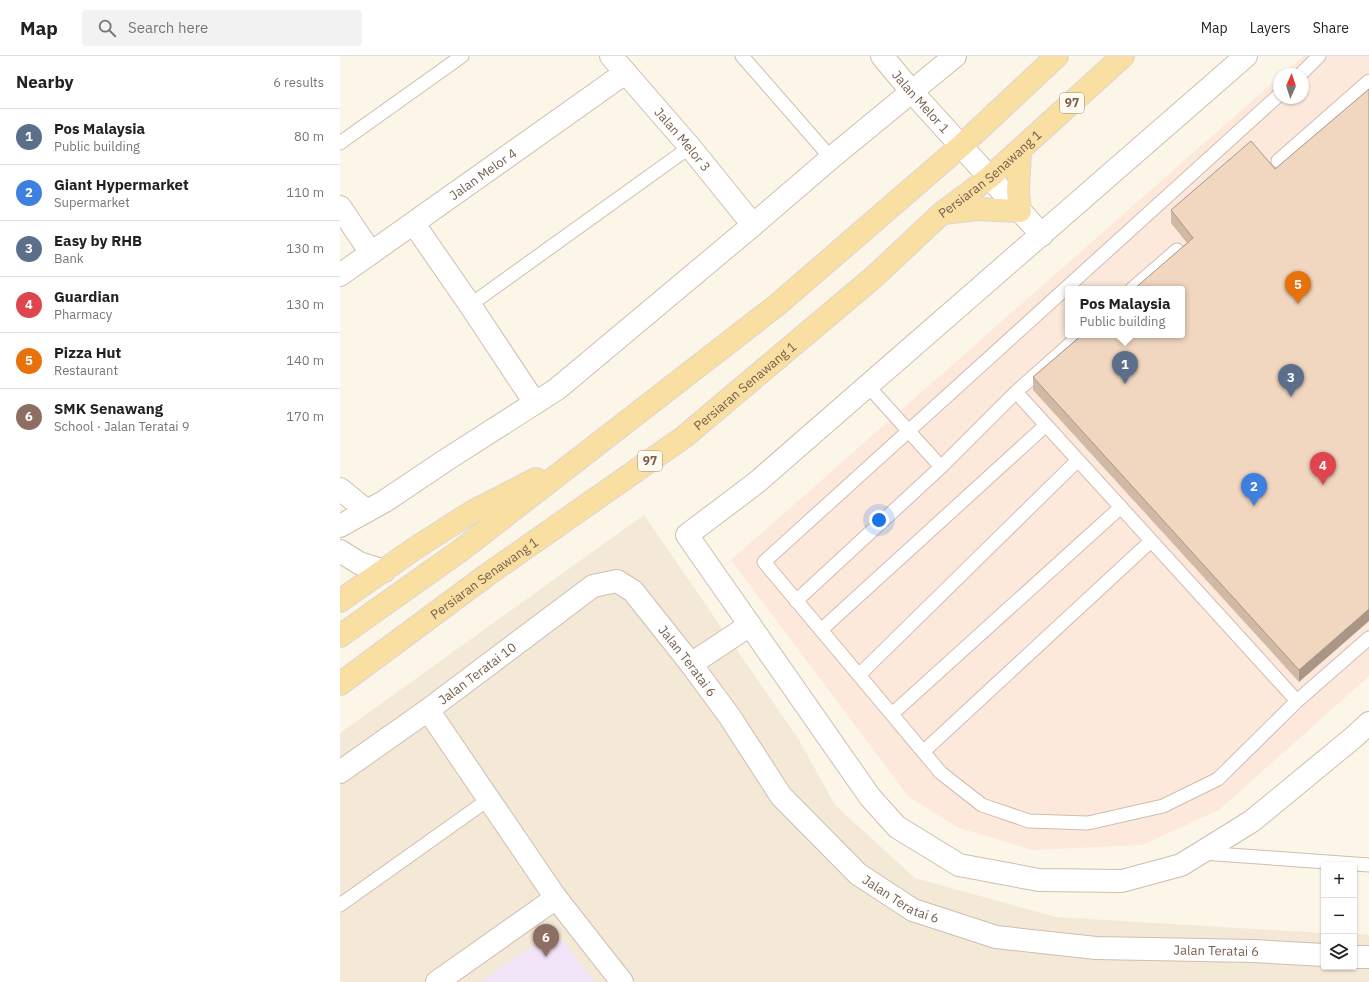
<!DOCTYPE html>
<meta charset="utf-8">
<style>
:root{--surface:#fff;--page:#f2f2f2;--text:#222;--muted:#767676;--line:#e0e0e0;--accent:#ea580c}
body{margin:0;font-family:"IBM Plex Sans",sans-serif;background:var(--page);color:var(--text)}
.controls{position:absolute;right:12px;bottom:12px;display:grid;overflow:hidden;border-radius:4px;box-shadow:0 1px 3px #0004}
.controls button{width:36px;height:36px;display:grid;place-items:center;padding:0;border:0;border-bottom:1px solid var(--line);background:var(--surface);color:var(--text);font:20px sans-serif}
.compass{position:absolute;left:933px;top:12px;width:36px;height:36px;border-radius:50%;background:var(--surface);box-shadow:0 1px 3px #0004;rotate:3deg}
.you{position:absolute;left:539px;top:464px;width:14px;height:14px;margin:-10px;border:3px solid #fff;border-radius:50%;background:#1a73e8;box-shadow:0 0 0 6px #1a73e833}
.badge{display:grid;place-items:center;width:26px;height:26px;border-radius:50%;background:var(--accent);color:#fff;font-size:13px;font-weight:700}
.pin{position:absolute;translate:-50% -33px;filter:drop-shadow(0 1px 2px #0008)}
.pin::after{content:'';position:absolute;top:21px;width:14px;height:12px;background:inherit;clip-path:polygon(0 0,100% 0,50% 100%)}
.popup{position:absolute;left:725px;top:230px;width:120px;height:52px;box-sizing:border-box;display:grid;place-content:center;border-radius:4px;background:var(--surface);filter:drop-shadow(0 1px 3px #0005);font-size:13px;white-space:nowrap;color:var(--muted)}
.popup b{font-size:15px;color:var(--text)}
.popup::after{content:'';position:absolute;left:50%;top:100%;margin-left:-8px;border:8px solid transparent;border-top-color:var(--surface)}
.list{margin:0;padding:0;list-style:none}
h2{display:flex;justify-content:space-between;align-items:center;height:52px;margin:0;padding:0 16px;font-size:17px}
h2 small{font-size:13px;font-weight:400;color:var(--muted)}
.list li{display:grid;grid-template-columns:26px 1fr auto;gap:12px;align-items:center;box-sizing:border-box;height:56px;padding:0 16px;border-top:1px solid var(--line)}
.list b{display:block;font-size:15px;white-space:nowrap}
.list p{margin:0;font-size:13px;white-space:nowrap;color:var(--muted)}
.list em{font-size:13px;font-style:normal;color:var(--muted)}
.icon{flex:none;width:22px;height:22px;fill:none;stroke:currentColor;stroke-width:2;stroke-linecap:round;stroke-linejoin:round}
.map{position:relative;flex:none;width:1029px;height:926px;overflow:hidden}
header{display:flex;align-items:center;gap:24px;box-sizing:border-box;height:56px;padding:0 20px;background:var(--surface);border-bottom:1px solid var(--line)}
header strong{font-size:19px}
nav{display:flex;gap:22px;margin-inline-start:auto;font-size:14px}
.search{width:280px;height:36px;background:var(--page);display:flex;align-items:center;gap:10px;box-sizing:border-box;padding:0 14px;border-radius:4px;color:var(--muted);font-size:15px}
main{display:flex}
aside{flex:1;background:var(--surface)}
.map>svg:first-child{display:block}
.residential{fill:#f4e9d7}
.commercial{fill:#fde8dc;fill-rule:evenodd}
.education{fill:#f3e5f9}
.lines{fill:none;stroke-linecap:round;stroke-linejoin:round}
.lane-casing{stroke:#cfbeae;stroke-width:15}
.street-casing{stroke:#cfbeae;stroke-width:24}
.primary-casing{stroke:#dcd5d0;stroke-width:24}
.lane{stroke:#fff;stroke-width:13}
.street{stroke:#fff;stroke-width:22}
.primary{stroke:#fadfa2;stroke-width:22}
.wall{fill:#d0b9a5}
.shaded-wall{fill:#a99686}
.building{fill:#f2d7c0;stroke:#a99686}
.labels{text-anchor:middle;stroke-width:3.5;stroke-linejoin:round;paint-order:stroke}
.shield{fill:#fffaef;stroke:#a08d7d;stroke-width:1}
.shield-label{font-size:12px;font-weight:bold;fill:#775e4c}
.street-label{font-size:13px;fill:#775e4c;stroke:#fffaef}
</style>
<header>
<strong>Map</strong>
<div class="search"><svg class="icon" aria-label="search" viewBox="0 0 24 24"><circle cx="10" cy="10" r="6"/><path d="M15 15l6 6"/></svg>Search here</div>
<nav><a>Map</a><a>Layers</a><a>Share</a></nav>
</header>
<main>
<aside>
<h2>Nearby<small>6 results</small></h2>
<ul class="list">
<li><span class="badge" style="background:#5c6f8a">1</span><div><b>Pos Malaysia</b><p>Public building</p></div><em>80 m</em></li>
<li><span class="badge" style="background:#3f7fe0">2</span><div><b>Giant Hypermarket</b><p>Supermarket</p></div><em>110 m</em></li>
<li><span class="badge" style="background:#5c6f8a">3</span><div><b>Easy by RHB</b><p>Bank</p></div><em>130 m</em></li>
<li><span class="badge" style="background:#e0444e">4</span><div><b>Guardian</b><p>Pharmacy</p></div><em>130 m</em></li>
<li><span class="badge" style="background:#e8710a">5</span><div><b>Pizza Hut</b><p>Restaurant</p></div><em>140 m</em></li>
<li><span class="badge" style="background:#8d6e63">6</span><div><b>SMK Senawang</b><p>School · Jalan Teratai 9</p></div><em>170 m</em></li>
</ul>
</aside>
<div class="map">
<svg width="1029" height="926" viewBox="0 0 1029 926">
<rect width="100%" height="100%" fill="#fcf6e8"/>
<path class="residential" d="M304,459L459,684L495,749L575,822L716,861L984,877V911H1014V878L1029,879V926H0V677Z"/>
<path class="commercial" d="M963,0H1029V620L879,754L802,789L693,794L619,772L569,741L391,504L939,21V42H963V18H943ZM728,233H842V279H728Z"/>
<path class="education" d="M215,875L255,926H140Z"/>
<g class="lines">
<defs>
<path id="lane" d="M402,0L491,102
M961,18L979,0
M939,39L424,506L601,717L642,749L689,765L748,767L823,750L878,723L957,645L1029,582
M0,87L122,0
M938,105L1029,25
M792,233L837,194
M130,249L350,91
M528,330L601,411L676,336L740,279
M676,336L957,645
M456,545L601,411
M481,574L706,369
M519,619L738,404
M552,658L781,451
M583,696L811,485
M862,797L1029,809
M0,849L149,743"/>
<g id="street">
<path id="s1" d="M271,0L350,91L413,169"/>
<path id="s2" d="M542,0L572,36L702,179"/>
<path d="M906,0L416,427L347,479L530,741L557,771L619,809L699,824L782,825L841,809L912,765L1014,681L1029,667"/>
<path d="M0,151L31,197"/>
<path d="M74,168L130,249L195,347"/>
<path id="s3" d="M0,219L285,17"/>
<path d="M0,433L27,455"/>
<path d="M0,470L45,445L106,404L217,333L413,169L491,102L615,0"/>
<path d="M0,495L19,507L44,515"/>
<path d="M351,608L410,569"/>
<path d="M88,654L216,842L282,926"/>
<path id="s4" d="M0,716L88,654L253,530L277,525L293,535L351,608L390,661L441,740L518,818L573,854L656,881L756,892L914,895L984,899"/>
<path d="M1014,901H1029"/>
<path d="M97,926L216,842"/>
</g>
<g id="primary">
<path d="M603,157L637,153L680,155L678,136L680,94"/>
<path d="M0,545L74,493L132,456L196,423"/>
<path d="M0,580L121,494L437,249L621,90L717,0"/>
<path id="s5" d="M0,628L147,519L344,381L535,220L602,157L650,121L783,0"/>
</g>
</defs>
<use href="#lane" class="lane-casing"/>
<use href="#street" class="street-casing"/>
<use href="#primary" class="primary-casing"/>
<use href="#lane" class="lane"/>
<use href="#street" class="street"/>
<use href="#primary" class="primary"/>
</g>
<path class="wall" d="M1029,33L959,626L693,334V321L847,187L831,167V154L935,113Z"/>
<path class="shaded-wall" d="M1029,553V565L959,626V614Z"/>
<path class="building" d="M1029,33V553L959,614L693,321L742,279H842V233H794L853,182L831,154L911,85L935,113Z"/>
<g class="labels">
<g class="shield">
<rect x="720" y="37" width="24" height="20" rx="3"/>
<rect x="298" y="395" width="24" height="20" rx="3"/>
</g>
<g class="shield-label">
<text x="732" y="51">97</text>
<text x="310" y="409">97</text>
</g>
<g class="street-label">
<text dy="5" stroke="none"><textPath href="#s2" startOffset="60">Jalan Melor 1</textPath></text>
<text dy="5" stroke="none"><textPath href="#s1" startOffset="110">Jalan Melor 3</textPath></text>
<text dy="5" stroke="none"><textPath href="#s3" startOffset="175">Jalan Melor 4</textPath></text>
<text dy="5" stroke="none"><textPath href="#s5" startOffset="827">Persiaran Senawang 1</textPath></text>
<text dy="5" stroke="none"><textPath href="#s5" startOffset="503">Persiaran Senawang 1</textPath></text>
<text dy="5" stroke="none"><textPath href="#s5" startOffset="179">Persiaran Senawang 1</textPath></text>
<text dy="5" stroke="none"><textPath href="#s4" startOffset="446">Jalan Teratai 6</textPath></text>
<text dy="5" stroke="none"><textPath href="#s4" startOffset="169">Jalan Teratai 10</textPath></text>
<text dy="5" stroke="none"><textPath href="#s4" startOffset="770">Jalan Teratai 6</textPath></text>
<text dy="5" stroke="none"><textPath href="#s4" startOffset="1094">Jalan Teratai 6</textPath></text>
</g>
</g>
</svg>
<div class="controls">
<button>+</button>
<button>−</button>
<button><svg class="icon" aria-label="layers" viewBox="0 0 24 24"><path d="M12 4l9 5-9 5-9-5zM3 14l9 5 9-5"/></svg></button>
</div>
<svg class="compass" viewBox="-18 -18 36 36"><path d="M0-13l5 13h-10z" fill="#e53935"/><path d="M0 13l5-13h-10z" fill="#767676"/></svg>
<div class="you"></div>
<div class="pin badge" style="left:785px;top:328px;background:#5c6f8a">1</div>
<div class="popup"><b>Pos Malaysia</b>Public building</div>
<div class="pin badge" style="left:914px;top:450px;background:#3f7fe0">2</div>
<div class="pin badge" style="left:951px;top:341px;background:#5c6f8a">3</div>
<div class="pin badge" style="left:983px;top:429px;background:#e0444e">4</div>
<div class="pin badge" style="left:958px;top:248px;background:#e8710a">5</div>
<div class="pin badge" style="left:206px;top:901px;background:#8d6e63">6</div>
</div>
</main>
